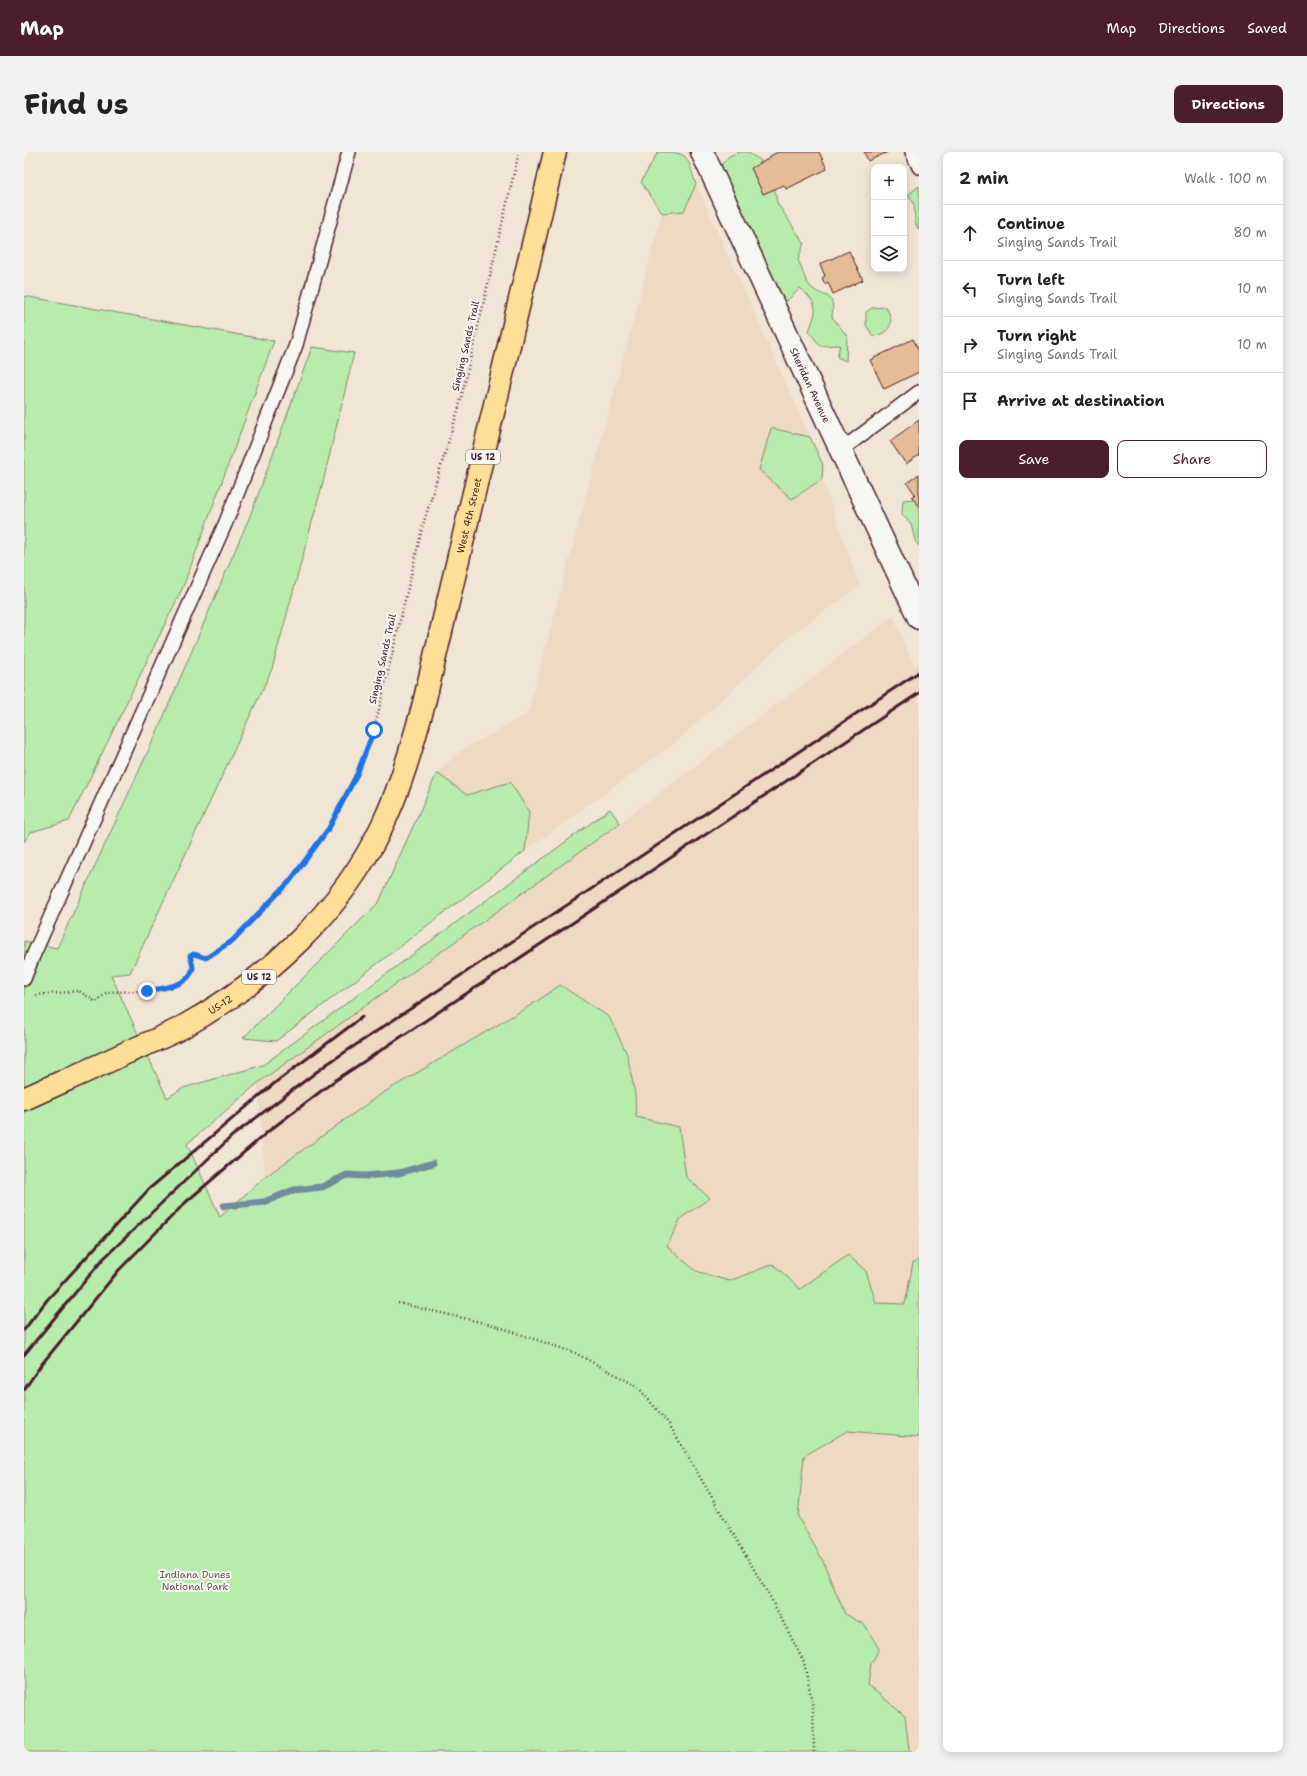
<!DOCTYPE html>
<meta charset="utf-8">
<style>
:root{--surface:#fff;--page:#f2f2f2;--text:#222;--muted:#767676;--line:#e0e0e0;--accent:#4a1f2b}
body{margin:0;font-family:"Shantell Sans",sans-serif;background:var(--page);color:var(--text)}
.controls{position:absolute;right:12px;top:12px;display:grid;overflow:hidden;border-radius:8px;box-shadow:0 2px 10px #0003}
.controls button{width:36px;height:36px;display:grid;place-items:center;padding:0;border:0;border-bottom:1px solid var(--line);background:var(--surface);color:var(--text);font:20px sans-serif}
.stop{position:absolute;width:12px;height:12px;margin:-9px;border:3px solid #1a73e8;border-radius:50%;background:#fff}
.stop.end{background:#1a73e8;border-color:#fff;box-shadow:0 1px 4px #0008}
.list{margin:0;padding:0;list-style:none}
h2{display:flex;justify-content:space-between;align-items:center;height:52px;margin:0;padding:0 16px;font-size:17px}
h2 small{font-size:13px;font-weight:400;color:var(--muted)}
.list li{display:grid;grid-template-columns:26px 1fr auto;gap:12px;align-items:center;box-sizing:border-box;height:56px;padding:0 16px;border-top:1px solid var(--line)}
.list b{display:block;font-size:15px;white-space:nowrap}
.list p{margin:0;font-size:13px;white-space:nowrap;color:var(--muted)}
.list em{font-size:13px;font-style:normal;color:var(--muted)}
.actions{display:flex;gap:8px;padding:12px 16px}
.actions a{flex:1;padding:9px 0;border:1px solid var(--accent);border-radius:8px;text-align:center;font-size:14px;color:var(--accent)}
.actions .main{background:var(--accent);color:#fff}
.icon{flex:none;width:22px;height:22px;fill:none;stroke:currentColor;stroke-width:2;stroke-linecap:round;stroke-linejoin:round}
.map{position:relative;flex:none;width:895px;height:1600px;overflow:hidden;border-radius:8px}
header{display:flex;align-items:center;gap:24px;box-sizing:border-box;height:56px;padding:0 20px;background:var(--accent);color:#fff}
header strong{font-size:19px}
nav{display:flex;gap:22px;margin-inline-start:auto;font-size:14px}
.intro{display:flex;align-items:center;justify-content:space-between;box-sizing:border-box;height:96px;padding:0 24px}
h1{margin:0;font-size:28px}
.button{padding:10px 18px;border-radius:8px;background:var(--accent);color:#fff;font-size:14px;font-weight:700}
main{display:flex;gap:24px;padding:0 24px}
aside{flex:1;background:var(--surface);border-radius:8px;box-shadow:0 2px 10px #0003}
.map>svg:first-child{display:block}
.built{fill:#eed9c3}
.green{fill:#b7ecad;stroke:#80866c}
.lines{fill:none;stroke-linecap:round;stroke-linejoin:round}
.stream{stroke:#708c9d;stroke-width:7}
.building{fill:#e6bc96;stroke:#4a1f2b}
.lane-casing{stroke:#4a1f2b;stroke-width:16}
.secondary-casing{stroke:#4a1f2b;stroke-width:25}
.primary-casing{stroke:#4a1f2b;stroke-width:25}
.path{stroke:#4a1f2b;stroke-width:2.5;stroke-dasharray:1 3;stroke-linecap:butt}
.lane{stroke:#f6f6f2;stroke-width:13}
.secondary{stroke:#f6f6f2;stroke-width:22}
.primary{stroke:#fdde96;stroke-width:22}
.rail{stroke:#4a1f2b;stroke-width:3}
.route{stroke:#1a73e8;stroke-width:5}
.labels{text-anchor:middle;stroke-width:4;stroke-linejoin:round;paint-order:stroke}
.shield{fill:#f6f6f2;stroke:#7e6067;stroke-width:1}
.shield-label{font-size:9px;font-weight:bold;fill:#4a1f2b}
.street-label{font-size:10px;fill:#4a1f2b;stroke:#f6f6f2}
.park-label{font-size:10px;fill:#65524c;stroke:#f6f6f2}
</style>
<header>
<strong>Map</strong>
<nav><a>Map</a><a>Directions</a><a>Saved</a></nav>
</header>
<div class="intro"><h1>Find us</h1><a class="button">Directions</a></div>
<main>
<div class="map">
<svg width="895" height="1600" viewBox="0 0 895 1600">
<rect width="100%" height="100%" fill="#f1e5d6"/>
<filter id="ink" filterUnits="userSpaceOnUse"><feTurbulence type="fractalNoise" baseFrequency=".025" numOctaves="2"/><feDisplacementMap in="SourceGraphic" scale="8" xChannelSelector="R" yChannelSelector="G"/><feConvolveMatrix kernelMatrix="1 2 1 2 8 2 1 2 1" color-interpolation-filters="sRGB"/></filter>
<g filter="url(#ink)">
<path class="built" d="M672,32L786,285L747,276L768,347L798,327L836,434L771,480L653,589L501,699L505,660L443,643L413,621L435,600L504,561L638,61L660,59Z
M869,464L890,515L895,511V1107L889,1111L881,1152L852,1151L842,1119L776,1137L749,1112L705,1129L672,1119L643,1094L657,1066L686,1046L662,1025L655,975L612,965L611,942L603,902L585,865L537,833L512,850L354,944L241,1025L234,931L596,671Z
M823,1279L895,1285V1600H888L885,1597L881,1564L844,1533L847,1512L841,1473L821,1462L798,1407L774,1365L780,1304Z"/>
<path class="green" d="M634,0C666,0 662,3 672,32L660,59L638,61L617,30Z
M715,0H723L736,8L749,25L753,51L780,91L774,108C778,115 780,128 786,134C799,148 812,137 808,165L823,184L822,209L813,205L816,193L796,194L785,179C794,156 794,153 776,136L758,154L692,19L705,4Z
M895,34V78C888,70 892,61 890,52C889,49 886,45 884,43Z
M0,144L250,189L159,435L45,669L7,680L0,690Z
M862,155C871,171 867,181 849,184L842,173V160L848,156Z
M288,195L330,201L299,330L248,517L106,821L87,823L143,946L159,936L239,913L586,657L596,671L234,931L163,992L196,1065L241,1025L354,944L512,850L536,833L585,865L603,902L611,942L612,965L655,975L662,1025L686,1046L657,1066L643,1094L672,1119L705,1129L749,1112L776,1137L824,1103L842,1119L852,1151L881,1152L889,1111L895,1107V1285L823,1279L780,1304L774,1365L798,1407L821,1462L841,1473L855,1497L847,1512L844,1533L881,1564L885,1597L888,1600H0V789L33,796L133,580L228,359Z
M747,276L786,285L799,313L798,327L768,347L735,318Z
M894,347L895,349V394L891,389L887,372L878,362L879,348Z
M413,621L443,643L486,630L505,660L501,699L252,889L219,886L355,750Z"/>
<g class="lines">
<path class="stream" d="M200,1054L240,1050L270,1038L298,1035L323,1023L341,1024L375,1021L409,1011"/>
</g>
<path class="building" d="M754,0H795L803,17L762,37L760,33L739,42L727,16L746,6V4Z
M840,0H864L844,9Z
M825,99L839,128L809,142L804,130L801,132L798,126L801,124L796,112Z
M889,187L895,199V220L860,237L846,208Z
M895,268V303L882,312L866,289Z
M895,322V355L888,345L891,342L883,331Z"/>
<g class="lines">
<defs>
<path id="lane" d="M888,0L895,15
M817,298L895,240
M0,827L9,804L202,370L272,193L325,0"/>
<g id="secondary">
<path id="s1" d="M678,0L895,466"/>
</g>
<g id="primary">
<path id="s2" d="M0,947C35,931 70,916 104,900C122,892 140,885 157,876C242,829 317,761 359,672C377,634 388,594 399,555L531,0"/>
</g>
</defs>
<use href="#lane" class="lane-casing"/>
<use href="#secondary" class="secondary-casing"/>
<use href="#primary" class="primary-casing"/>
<path class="path" d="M12,843L55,839L72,850L83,840C102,839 165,842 169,816C169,813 167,807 166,804L170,801L182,806L208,789L266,729L305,676L333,622L350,578L399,373L435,255L495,0
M374,1151L469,1173L551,1201L613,1234L645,1272L745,1443L780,1510L789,1555L790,1600"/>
<use href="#lane" class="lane"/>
<use href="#secondary" class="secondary"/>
<use href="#primary" class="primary"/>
<path class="rail" d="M0,1178L23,1148L125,1037L252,930L338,865
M0,1203L79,1107L208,984L303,912L895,520
M0,1238L17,1213L95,1118L162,1050L246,978L309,930L895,541"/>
</g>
</g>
<g class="lines" filter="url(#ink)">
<path class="route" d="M123,839C137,836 165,835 169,816C169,813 167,807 166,804L170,802L182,806L208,789L266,729L305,676L333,622L350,578"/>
</g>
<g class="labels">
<g class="shield">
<rect x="442" y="298" width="34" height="14" rx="3"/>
<rect x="218" y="818" width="34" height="14" rx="3"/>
</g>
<g class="shield-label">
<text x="459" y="308">US 12</text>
<text x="235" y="828">US 12</text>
</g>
<g class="street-label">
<text transform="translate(441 194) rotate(-77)" y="4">Singing Sands Trail</text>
<text dy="4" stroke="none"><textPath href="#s1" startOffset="257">Sheridan Avenue</textPath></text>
<text dy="4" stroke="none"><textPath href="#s2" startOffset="785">West 4th Street</textPath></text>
<text transform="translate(358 507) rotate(-77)" y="4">Singing Sands Trail</text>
<text dy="4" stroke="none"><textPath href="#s2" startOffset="218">US-12</textPath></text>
</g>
<g class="park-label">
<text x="171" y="1426">Indiana Dunes<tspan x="171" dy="12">National Park</tspan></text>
</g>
</g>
</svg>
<div class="controls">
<button>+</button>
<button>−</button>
<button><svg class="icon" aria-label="layers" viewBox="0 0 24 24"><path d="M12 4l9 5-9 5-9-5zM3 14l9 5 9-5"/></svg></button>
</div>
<div class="stop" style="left:350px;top:578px"></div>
<div class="stop end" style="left:123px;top:839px"></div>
</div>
<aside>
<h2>2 min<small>Walk · 100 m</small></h2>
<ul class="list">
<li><svg class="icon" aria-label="ahead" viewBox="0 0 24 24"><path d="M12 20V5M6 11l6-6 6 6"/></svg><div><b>Continue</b><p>Singing Sands Trail</p></div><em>80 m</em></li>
<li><svg class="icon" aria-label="left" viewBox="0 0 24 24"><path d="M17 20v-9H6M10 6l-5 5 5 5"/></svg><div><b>Turn left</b><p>Singing Sands Trail</p></div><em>10 m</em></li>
<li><svg class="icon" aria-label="right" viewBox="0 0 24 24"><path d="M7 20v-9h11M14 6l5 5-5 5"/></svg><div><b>Turn right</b><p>Singing Sands Trail</p></div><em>10 m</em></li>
<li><svg class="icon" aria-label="arrive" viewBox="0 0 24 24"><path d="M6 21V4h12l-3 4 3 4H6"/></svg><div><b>Arrive at destination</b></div></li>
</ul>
<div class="actions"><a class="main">Save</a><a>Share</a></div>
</aside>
</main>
